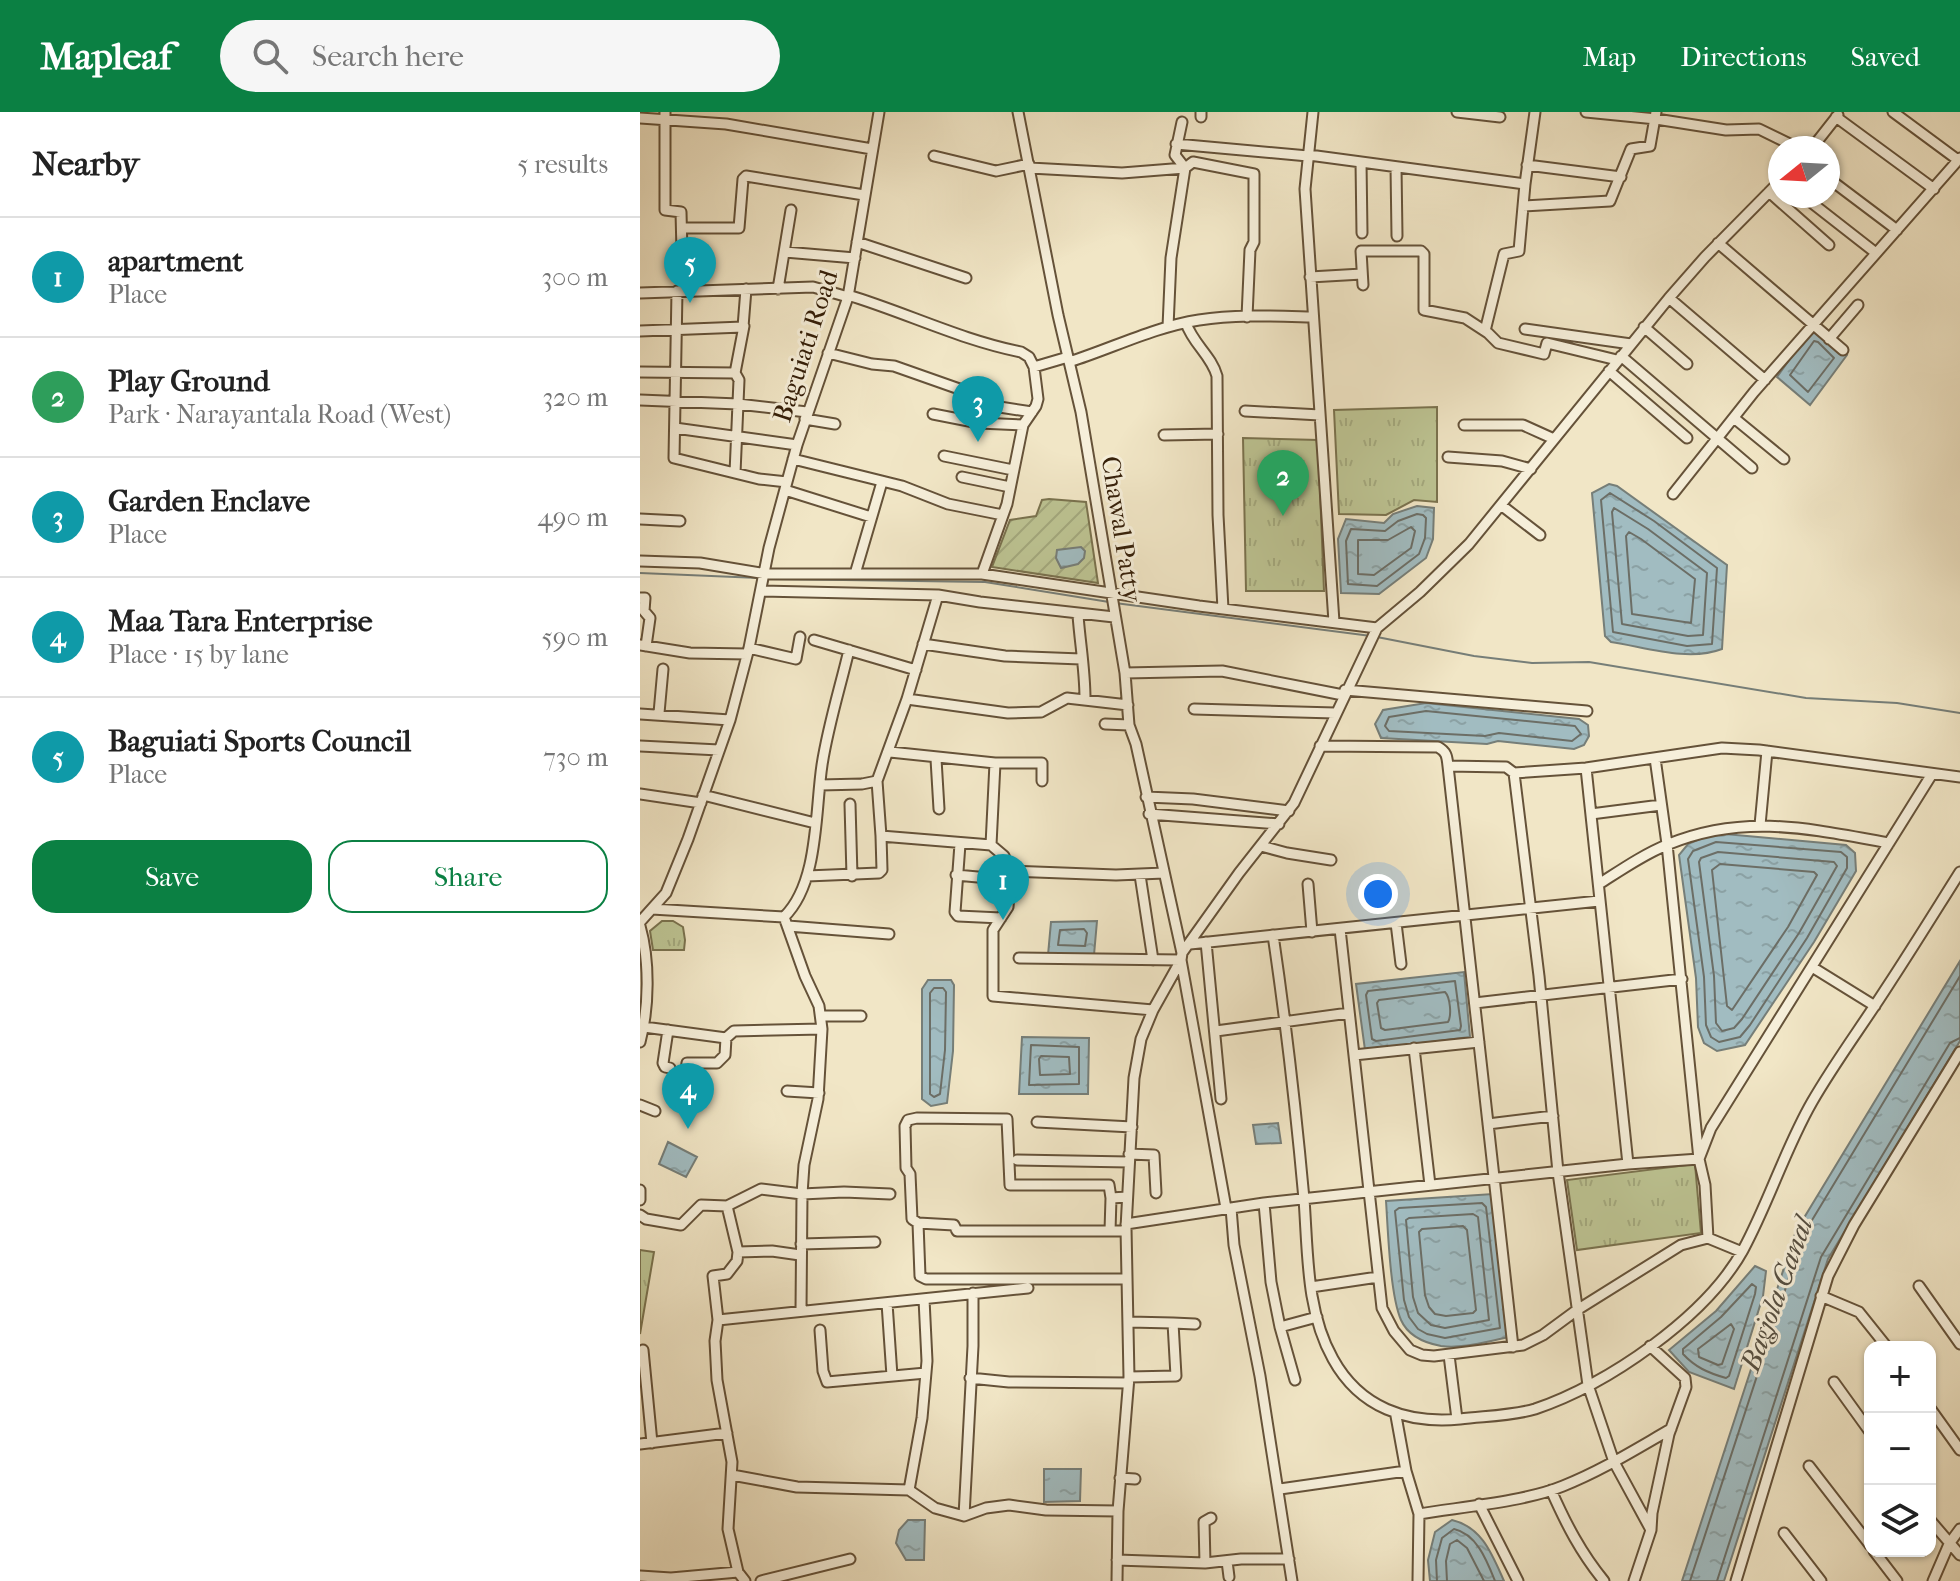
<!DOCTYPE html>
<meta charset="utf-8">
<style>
:root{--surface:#fff;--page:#f6f6f6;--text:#222;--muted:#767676;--line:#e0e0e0;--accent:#0b8043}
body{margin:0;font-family:"IM FELL French Canon",serif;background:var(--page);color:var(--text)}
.controls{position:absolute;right:24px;bottom:24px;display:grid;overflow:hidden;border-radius:16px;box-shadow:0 2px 6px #0004}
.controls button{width:72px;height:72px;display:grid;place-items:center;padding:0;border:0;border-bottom:2px solid var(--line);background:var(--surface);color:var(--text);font:40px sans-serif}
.compass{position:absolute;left:1128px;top:24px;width:72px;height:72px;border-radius:50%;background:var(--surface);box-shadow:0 2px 6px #0004;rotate:252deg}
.you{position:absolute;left:738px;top:782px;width:28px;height:28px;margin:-20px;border:6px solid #fff;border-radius:50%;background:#1a73e8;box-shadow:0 0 0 12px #1a73e833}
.badge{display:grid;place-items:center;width:52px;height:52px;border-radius:50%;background:var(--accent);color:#fff;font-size:26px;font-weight:700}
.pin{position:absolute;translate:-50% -66px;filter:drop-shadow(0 2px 4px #0008)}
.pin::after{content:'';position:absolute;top:42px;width:28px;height:24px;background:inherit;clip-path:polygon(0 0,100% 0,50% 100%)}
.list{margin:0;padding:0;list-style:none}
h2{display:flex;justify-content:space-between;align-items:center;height:104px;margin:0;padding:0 32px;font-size:34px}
h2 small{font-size:26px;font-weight:400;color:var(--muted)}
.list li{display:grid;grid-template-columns:52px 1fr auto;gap:24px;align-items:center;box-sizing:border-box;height:120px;padding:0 32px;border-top:2px solid var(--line)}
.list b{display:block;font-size:30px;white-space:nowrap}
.list p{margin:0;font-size:26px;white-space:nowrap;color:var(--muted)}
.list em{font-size:26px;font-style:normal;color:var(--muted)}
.actions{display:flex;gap:16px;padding:24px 32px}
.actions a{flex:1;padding:18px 0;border:2px solid var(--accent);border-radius:24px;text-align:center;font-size:28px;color:var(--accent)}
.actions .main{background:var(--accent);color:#fff}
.icon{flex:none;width:44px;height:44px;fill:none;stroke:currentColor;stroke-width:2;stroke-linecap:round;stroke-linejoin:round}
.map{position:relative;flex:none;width:1320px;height:1469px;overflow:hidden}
header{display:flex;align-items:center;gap:48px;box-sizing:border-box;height:112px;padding:0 40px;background:var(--accent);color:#fff}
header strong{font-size:38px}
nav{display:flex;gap:44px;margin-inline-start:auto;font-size:28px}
.search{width:560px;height:72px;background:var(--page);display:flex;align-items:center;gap:20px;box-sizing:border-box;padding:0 28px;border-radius:44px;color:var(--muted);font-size:30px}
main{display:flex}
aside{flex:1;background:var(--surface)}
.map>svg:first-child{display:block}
.park{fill:url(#park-tufts);stroke:#7a724e;stroke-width:2}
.garden{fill:url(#garden-furrows);stroke:#7a724e;stroke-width:2}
.water{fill:url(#water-ripples);stroke:#767e78;stroke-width:2}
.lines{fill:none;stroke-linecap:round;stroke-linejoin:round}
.shore{stroke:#6c6e66;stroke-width:2}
.stream{stroke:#767e78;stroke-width:2}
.minor-casing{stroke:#655239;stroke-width:13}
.minor{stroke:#f6efda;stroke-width:9}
.labels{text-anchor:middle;stroke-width:6;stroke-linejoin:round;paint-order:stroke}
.street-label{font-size:26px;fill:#36200a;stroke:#f6efda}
.water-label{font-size:28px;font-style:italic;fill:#564f41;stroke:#f6efda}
</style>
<header>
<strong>Mapleaf</strong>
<div class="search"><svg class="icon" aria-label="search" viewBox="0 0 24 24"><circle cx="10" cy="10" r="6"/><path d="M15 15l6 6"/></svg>Search here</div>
<nav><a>Map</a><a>Directions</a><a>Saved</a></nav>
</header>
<main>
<aside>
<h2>Nearby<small>5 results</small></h2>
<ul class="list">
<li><span class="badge" style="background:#0f9aa8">1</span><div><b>apartment</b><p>Place</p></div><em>300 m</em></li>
<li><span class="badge" style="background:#2e9e5b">2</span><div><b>Play Ground</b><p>Park · Narayantala Road (West)</p></div><em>320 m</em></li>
<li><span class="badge" style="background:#0f9aa8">3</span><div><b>Garden Enclave</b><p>Place</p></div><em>490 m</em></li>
<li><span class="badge" style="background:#0f9aa8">4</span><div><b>Maa Tara Enterprise</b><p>Place · 15 by lane</p></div><em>590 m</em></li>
<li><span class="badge" style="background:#0f9aa8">5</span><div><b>Baguiati Sports Council</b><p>Place</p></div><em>730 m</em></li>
</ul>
<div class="actions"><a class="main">Save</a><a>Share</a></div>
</aside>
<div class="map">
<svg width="1320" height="1469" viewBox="0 0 1320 1469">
<defs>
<pattern id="park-tufts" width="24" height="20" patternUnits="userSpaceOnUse" patternTransform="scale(2)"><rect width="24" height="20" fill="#bdc493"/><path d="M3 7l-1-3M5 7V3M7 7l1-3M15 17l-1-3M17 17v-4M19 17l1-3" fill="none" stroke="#a3a87d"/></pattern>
<pattern id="garden-furrows" width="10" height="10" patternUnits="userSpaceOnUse" patternTransform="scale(2)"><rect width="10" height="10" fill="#bdc493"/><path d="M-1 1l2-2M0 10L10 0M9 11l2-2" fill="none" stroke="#a3a87d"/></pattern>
<pattern id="water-ripples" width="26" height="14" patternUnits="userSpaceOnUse" patternTransform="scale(2)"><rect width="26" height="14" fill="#a1bcc1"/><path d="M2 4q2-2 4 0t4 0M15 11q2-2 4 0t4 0" fill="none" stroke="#8ba1a4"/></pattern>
</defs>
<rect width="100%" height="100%" fill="#f1e6c6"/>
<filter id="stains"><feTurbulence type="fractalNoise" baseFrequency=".0025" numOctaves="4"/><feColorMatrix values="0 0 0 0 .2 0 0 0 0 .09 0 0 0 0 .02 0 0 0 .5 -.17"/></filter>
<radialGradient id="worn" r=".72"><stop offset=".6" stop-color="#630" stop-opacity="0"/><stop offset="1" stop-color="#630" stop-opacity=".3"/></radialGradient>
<path class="park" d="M797,295V390L774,388L746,403L699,402L694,298Z
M603,326L678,328L684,479H606Z
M22,809H33L43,815L45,828L44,838H13L10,819Z
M1055,1052L1061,1121L937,1138L927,1068Z
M0,1138L14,1140L0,1222Z"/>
<path class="garden" d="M409,387L446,390L458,471L352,455L370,408L396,404L402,388Z"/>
<path class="water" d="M1173,215L1207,243L1170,293L1137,265Z
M969,372L977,374L1087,453L1082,537C1048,550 1005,535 971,530L965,524L952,381Z
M777,394L794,396L793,427L786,446L739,482L701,481L698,427L706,407L744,411L753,402Z
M441,435L445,439L444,446L438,452L421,456L416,446L417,438Z
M786,591L939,607L948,613L949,624L944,633L934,637L858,629L847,632L741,626L735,612L743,598Z
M1074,721L1206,733L1215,741L1216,759L1174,830L1105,933L1077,939L1064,931L1058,915L1056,866L1039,743L1048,732Z
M457,809L454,843H408L411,810Z
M1320,849V929L1188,1147L1084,1469H1042L1156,1119Z
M824,860L830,925L725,938L716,872Z
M288,868H311L314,873L313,939L307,991L291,994L282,987V877Z
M382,925L449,926L448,982H379Z
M638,1011L641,1031L616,1032L613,1013Z
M28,1030L57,1045L46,1065L19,1052Z
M853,1082L870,1225C848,1229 823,1237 801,1234C785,1231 768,1224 761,1208C750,1183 748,1118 746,1089Z
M1115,1154L1126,1159L1123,1184L1094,1277L1049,1260L1029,1238L1076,1199Z
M404,1357H441L440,1389L404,1390Z
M268,1408H285L284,1448H266L256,1431L259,1418Z
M812,1408C842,1415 852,1442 864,1469H790L788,1448L795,1420Z"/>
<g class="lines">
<path class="shore" d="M1174,229L1178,230L1194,246L1168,280L1150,263Z
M970,381L1014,409L1077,456L1072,532L1047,534L973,520L961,388Z
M974,396L1008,417L1067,461L1063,523L1048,524L982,512L972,400Z
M777,402L783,403L786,406L785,426L779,442L737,474L708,472L706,429L711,417L745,419L758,409Z
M771,415L775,419L771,436L734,463L718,462V428H748Z
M989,420L1001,427L1055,467L1051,511L992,502L986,424Z
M786,599L935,614L941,622L932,629L859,621L845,624L749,619L745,614L749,605Z
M1076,730L1201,740L1207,745V756L1167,826L1110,913L1100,925L1079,930L1071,925L1066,913L1064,865L1048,747L1053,739Z
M1078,740L1194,750L1197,754L1159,821L1102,907L1094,916L1082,919L1076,911L1074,864L1059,750L1061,746Z
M1080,752L1174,760L1177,763L1148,815L1092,898L1087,894L1072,758Z
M444,817L447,821L445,834L418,833L420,818Z
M815,869L821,914L820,918L736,929L732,927L726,883L728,879Z
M294,876H303L306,880L305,938L300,982L294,985L290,982V881Z
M805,880C810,885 812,903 808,910L745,918L741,916L737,891L739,888Z
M391,933L439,935V972L389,973Z
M401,944L429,945L430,962L400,963L399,947Z
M842,1091L846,1095L860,1216L805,1226L787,1222L778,1217L769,1205L764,1188L755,1099L759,1096Z
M833,1102L838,1105L849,1208L805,1216L791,1213L778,1201L773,1185L766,1108L769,1106Z
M823,1114L827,1118L836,1198L833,1201L806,1204L795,1202L789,1195L785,1183L779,1120L782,1117Z
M1112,1172L1116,1175L1115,1182L1089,1264L1086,1266C1068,1261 1055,1255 1043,1242V1237L1081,1205Z
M1091,1212L1094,1217L1082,1252L1078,1253L1059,1245L1058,1237Z
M797,1469L796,1448L802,1426L814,1417C837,1422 847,1449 855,1469
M807,1469L806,1449L810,1432L817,1428L827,1436L844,1469
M1050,1469L1163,1123L1320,864
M1077,1469L1181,1145L1310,931L1320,926"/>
<path class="stream" d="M0,461L119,466
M133,467L345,470L469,490
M475,491L731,524
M737,525L834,544L892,551L949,550L1166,586L1257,591L1320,601"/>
<defs>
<path id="minor" d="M25,0V98L41,100L43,179
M378,0L418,203L441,300L485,561L489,613L496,632L542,841
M561,0V5
M673,0L665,77L694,510
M817,0L860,5
M946,0L1016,7L1086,18L1119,17L1158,36
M1253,0L1318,48
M1196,5L1294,77
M0,6L86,12L232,37
M542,10L535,43L545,56L553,50L614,62V130L610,138L607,205
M536,32L668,44
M1172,36L1198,3
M669,43L885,72
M294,44L356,59L389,52
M721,50L722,121
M887,53L981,65
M756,55L757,124
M390,56L482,61L545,56L531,146L528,215
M1188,66L1257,118
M1129,80L1189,133
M1163,84L1236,141
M883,94L970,89L991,37L1010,34L1016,0
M42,116H99L103,67L106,64L224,83
M217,130L326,166
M1078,131L1203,238
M145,140L215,146
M670,165L722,162
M723,173L721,139H781L784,142V198L825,206L848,221L858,231L904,242L907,231L977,248
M138,177L151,98
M37,179L34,346L119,367L147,370
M0,181L173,175L208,185
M208,183C267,201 321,228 381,240L389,245L394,255L398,287L396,294L383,313L367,392L342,462
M1029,186L1125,268
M546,211C553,232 571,243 577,264L578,403L583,497
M1004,215L1047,252
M885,217L991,232
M0,219L103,215L106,177
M845,219L864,142L879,139L885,72L895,0
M1189,227L1218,193
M188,241L232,252L254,254L325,279L334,291L392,300
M981,244L1112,356
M429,250C473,236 514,215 559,208C596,202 635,204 672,205
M394,255L428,245
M969,259L1047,326
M0,260L95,261L99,268L95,361
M95,261L104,214
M0,288L98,292L167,300
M605,299L680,303
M293,302L339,311L383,313
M1094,306L1144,347
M165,307L195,312
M824,313H883L914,327
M35,316L157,333
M524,323L578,322
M304,344L373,358
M808,345L862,349L891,357
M153,347L262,374L308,392L363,403
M322,365L370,375
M145,378L231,405
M1033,382L1114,280L1320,46
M861,393L900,423
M0,407L40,409
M0,449L60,451L126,462H342L559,494L737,516
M215,462L242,370
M121,479L298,483L340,490L474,505
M298,483L267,587L237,669L241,724L351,733
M0,486H5L4,499L10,506L6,534
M438,503C440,531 445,558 445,587
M174,528L276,558
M283,532L365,544L441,547
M0,533L50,541L107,542
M109,536L156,547L160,525
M485,561L582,559L703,583
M705,578L947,599
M267,587L368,601L401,600L427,586L488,593
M554,597L695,601
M19,601L23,557
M0,602L90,608
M465,612L489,613
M0,634L79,638
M680,634L798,635C807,640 807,645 808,654
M250,640L355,651H402V669
M1015,646L1027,732L1059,1047L1065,1073L1068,1126
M296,647L299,697
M355,651L351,733L364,744L371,759L368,795L353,818V884L513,898
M946,656L988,1052
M874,661L899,864L918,1060L948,1273L974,1350L1011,1418
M180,673L222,672L237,669
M0,682L61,691
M63,683L175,711
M506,685L553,687L649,699
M210,692L212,764
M509,702L639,712
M951,702L1021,693
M1120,713L1127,639
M320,732L315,800L318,804L361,806
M621,734L647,741L691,748
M371,759L476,763L524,761
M316,763L370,768
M500,763L513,848
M167,764L239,761L242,758L241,724
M668,772L672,820
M959,772C981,758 1004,742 1029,732C1105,701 1171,717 1249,731
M12,797L144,805C179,771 175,699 182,653C188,614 200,576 209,538
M144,805L165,864L179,894L182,917L178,987L164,1053L162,1082L161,1199
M0,810L26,781L48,727L90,608L109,536L129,436L157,333L208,185L239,0
M756,811L761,852
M0,814C10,849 9,896 0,930
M148,814L249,822
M700,817L742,1196L754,1219L770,1238L782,1243L794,1244L883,1233L903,1223L937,1198L1041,1133L1068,1126L1102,1140
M633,823C646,911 656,999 664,1087C668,1141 666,1199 693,1247C720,1296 767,1312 820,1307C844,1304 872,1304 895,1297C967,1273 1066,1205 1103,1138C1129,1090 1145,1037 1172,990C1195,950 1222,914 1247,875C1272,837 1296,798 1320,760
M566,830L581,987
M550,832L959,789
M379,846L541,848L586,1096
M1172,855L1235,894
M835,891L1042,867
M182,904H221
M4,915L86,926L85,943L77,951H47L41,993
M28,918L23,951L25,955L30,956
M576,919L709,901
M86,926L94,919L182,917
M774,936L790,1073
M714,943L839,930
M147,979L179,981
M0,993L15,999
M397,1010L492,1015
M848,1012L913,1004
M489,1042L514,1043L516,1081
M377,1048L489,1050
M0,1078V1088
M624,1091L631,1170L640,1215
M87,1094L98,1140
M591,1096L594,1133L620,1264L652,1469
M0,1103L6,1107L41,1113L61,1093L87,1094L121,1077L162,1082L204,1080L250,1082
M278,1111L314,1113L317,1119H486
M486,1112L624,1091L988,1052L1059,1047L1071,1016L1292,662
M470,1119L471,1086
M161,1132L235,1130
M487,1167H286L280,1164L278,1111L272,1107L270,1062L266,1056L265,1014L268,1008L277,1006L367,1007L370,1073H469L471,1086L487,1085
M1279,1174L1320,1232
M671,1175L738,1165
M1181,1184L1219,1200L1247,1235
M247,1191L252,1264
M78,1208L388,1176
M489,1210L533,1211
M180,1218L183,1259L187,1270L286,1261
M873,1235L808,654L866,655L874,661L946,656L1082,636L1119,638L1320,665
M3,1238L12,1331
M809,1243L817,1307
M489,1265L536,1264L533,1211L555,1212
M330,1266L369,1270L488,1271
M655,1268L640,1215L677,1205
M1194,1270L1230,1320
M1290,1296L1320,1338
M756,1304L766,1359L779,1402L778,1469
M0,1332L87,1321
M1169,1354L1230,1433
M92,1363L157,1375L269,1378L282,1306L287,1249L284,1187
M480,1366L495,1367
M640,1377L766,1359
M269,1378L295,1396L324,1404L346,1396L369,1393L406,1398L478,1399
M911,1378C926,1412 941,1441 964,1469
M839,1392L878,1469
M779,1402C821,1395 884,1390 923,1374C961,1359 996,1337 1031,1317
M324,1404L333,1234V1181
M1290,1408L1320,1443
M1144,1421L1181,1469
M1234,1439L1257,1469
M477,1448L565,1451L601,1447H649
M587,1449L589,1465
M565,1451L564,1410L571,1406
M0,1464L31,1466L98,1460
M105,1469L98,1460L88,1417L92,1350L77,1268L75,1229L78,1208L73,1164L87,1162L97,1149L98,1140L132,1139L160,1143
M121,1469L210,1447
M477,1469L478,1399L489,1265L486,1116L494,966L501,927L513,898L541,848L542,841L599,761L654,691L737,516L780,480L829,432L1029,186L1065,145L1140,69
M994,1469L1011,1418L1012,1401L1029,1322L1046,1275L1045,1266L1010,1234
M1096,1469L1188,1164L1214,1113L1320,940
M1293,1469L1309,1432L1320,1417"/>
</defs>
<use href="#minor" class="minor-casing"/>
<use href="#minor" class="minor"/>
</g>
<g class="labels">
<g class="street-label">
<text transform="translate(165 234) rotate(-72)" y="9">Baguiati Road</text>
<text transform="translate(482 417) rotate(81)" y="9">Chawal Patty</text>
</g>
<g class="water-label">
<text transform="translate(1136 1182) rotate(-70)" y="10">Bagjola Canal</text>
</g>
</g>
<rect width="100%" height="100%" filter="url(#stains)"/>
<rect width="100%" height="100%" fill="url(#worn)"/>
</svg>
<div class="controls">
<button>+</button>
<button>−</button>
<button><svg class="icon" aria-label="layers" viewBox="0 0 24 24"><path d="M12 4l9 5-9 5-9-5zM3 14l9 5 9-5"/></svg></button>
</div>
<svg class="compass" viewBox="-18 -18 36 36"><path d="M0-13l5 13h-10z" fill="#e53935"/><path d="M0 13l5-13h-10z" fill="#767676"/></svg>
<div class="you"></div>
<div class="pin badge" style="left:363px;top:808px;background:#0f9aa8">1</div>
<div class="pin badge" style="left:643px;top:404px;background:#2e9e5b">2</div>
<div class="pin badge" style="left:338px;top:330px;background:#0f9aa8">3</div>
<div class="pin badge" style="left:48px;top:1017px;background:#0f9aa8">4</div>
<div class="pin badge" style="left:50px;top:191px;background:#0f9aa8">5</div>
</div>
</main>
